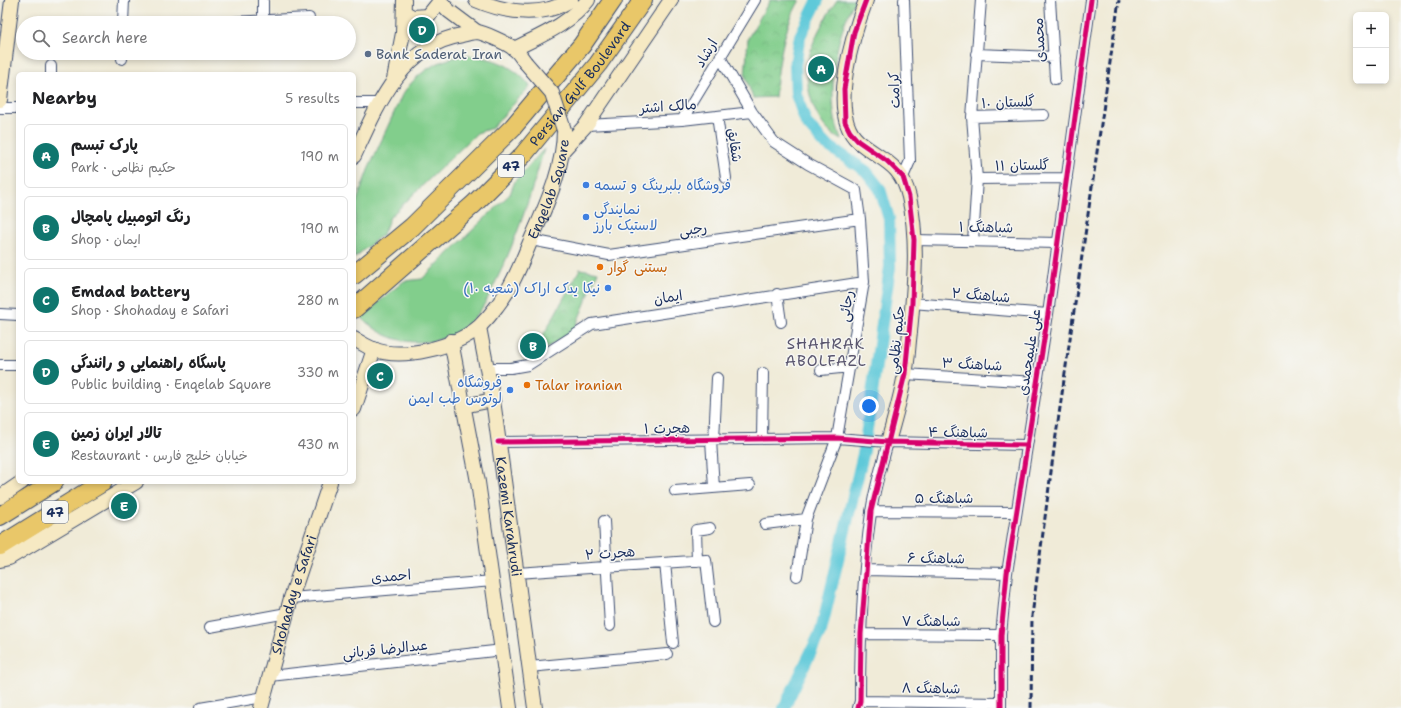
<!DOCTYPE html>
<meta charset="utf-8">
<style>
:root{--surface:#fff;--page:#f2f2f2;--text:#202124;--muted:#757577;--line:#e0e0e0;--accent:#0f766e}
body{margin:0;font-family:"Shantell Sans","Playpen Sans Arabic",sans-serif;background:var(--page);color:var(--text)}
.controls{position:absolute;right:12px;top:12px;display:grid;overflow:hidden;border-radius:6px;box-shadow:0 2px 6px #0003}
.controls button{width:36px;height:36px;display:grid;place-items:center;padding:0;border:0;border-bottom:1px solid var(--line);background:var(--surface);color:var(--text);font:20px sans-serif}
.you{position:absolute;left:869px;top:406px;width:14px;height:14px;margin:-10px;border:3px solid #fff;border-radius:50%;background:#1a73e8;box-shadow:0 0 0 6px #1a73e833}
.badge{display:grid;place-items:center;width:26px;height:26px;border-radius:50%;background:var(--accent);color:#fff;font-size:13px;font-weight:700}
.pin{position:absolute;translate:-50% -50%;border:2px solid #fff;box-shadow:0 1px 4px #0006}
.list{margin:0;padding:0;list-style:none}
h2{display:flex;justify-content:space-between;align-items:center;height:52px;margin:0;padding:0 16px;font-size:17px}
h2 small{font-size:13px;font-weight:400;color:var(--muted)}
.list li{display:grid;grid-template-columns:26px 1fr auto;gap:12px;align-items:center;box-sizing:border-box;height:64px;margin:0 8px 8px;padding:0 8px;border:1px solid var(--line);border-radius:6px}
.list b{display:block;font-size:15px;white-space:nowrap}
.list p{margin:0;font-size:13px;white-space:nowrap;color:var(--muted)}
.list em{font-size:13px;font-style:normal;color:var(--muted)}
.icon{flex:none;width:22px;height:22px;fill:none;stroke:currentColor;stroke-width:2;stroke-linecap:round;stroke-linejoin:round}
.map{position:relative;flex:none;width:1401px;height:708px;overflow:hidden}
.search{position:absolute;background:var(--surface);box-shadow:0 2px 6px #0003;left:16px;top:16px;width:340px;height:44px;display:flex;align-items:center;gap:10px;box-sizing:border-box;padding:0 14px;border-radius:22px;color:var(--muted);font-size:15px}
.panel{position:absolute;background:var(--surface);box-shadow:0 2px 6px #0003;left:16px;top:72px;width:340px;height:412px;border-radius:6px}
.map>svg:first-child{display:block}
.grass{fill:#82ce8c;stroke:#4e7e75}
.park{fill:url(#park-crowns);stroke:#4e7e75}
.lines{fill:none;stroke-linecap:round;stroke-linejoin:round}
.canal{stroke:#5fc9d9;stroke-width:12}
.street-casing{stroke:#3b4b70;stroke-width:12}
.secondary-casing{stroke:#3b4b70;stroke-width:16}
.highway-casing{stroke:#3b4b70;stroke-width:20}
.street{stroke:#fff;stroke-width:10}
.secondary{stroke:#f6e9c3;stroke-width:14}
.highway{stroke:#e9c769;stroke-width:18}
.rail{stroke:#1b2f5e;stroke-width:3;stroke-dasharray:6 3;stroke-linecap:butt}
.secondary-bridge-casing{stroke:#3b4b70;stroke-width:16;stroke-linecap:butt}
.secondary-bridge{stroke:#f6e9c3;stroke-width:14}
.cycleway-casing{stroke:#f6f6f2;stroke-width:8}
.cycleway{stroke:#d6006c;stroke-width:5}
.service-dot{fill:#5c6f8a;stroke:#f6f6f2;stroke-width:1.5}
.shop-dot{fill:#3f7fe0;stroke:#f6f6f2;stroke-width:1.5}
.food-dot{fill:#e8710a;stroke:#f6f6f2;stroke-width:1.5}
.labels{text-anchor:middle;stroke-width:3;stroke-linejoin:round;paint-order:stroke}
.shield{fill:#f6f6f2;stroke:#5d6b8a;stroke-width:1}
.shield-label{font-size:13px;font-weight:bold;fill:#1b2f5e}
.street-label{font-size:14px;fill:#1b2f5e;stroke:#f6f6f2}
.service-label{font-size:14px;fill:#4e5e75;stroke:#f6f6f2;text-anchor:start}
.shop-label{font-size:14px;fill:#366cbe;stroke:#f6f6f2;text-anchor:start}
.food-label{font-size:14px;fill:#c56008;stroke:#f6f6f2;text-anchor:start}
.neighbourhood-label{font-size:15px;letter-spacing:1px;fill:#5a566f;stroke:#f6f6f2}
</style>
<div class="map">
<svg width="1401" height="708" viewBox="0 0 1401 708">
<defs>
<pattern id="park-crowns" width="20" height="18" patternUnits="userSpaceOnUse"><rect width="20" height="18" fill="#82ce8c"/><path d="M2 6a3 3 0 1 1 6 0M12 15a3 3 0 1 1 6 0" fill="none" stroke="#70b17b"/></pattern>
</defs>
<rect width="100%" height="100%" fill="#f6f6f2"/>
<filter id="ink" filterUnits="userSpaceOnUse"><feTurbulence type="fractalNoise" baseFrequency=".025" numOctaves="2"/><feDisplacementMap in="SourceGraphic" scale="8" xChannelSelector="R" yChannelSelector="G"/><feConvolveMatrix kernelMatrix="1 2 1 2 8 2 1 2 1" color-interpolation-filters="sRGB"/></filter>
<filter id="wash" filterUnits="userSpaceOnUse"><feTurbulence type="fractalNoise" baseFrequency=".012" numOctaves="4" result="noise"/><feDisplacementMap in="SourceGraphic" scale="16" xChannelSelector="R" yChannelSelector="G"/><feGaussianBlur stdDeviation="0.9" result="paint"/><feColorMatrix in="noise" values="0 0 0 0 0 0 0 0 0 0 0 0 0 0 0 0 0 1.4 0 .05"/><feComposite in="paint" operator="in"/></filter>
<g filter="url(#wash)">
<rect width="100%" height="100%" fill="#f0ebd8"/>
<path class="grass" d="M461,56C488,55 513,64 530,86L492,128L477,133L390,217L383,234L354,258L355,206L368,170L402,95C417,73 435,61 461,56Z
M544,149C531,194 517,239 496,281C489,296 483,310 470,322C457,335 439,342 421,342C397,343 377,333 361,317L404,281L422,279L510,194L515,181Z"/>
<path class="park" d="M770,0H800C782,30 779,63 775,97L753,98L745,76L748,38Z
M837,0H855C837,34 830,74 834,113C835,122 839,131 841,140C829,134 820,122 815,110C797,66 813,37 837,0Z
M580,269L598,272L574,330L530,359Z"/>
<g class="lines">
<path class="canal" d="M784,708L821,631L864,450L890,267L889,219L880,189L866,171L824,143L806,123L796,94L795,65L800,36L818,0"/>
</g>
</g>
<g filter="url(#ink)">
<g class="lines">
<defs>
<path id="street" d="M1050,0L1055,79
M263,20V0
M123,23L124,0
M213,23L309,18
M976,54L1054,57
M720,57L752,112L774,142L808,164L856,190L860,219L864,282L837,438L806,519L797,576
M122,59V53
M51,66V74
M354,103H380
M0,108H18
M717,116L726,178
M972,117L1044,115
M682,120L755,0
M586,125L682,120L752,112
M903,177L910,161L904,0
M977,179L1067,178
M531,240L609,255L860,219
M914,240L1058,243
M973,241L977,179L972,117L981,0
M777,294L781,322
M912,303L1048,314
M0,314L18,315
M0,365H18
M488,368H511L528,365L592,324L864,282
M821,370L850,367
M905,374L1037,382
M762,439L763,373
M711,440L714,488
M714,440L717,378
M498,442L837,438L888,442L1027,445
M675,491L750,485
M871,511L1016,512
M604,521L610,626
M765,524L806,519
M697,561L696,530L710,528
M665,563L673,643
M865,570L1007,573
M517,573L706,560L713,622
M291,598L493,581
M210,627L287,613
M861,634L1001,635
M529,667L667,654
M270,676L503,650
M860,701L1000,703
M200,708L264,697
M858,708L860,701C860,638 862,575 871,513C874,489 882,465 888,442
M1001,708V635L1007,573L1048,314L1091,0"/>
<g id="secondary">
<path d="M439,0L449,11L477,32"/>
<path d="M476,0C506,13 542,18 571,0"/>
<path d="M866,0C854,32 827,114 858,141C881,161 901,162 909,197C919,240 914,288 910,332C908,346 908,361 905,374C901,397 894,420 888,442"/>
<path d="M404,12L412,17L428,16L440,1"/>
<path d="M514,49C540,36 570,24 588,0"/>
<path d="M394,79L403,33L404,0"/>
<path d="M0,100L12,0"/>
<path d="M564,149L586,125L671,0"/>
<path d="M354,156C377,106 402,45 462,35C467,34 472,32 477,32C485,33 506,43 513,48C518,51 521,57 525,62"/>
<path id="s1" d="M479,327L493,400L535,708"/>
<path id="s2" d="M354,339C360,342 366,346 373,349C402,361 455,347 479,327C485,321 492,313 497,306C514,285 523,258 534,233C548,201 564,166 564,130"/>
<path d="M451,341L478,482L510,708"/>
<path d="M463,406L493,400"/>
<path d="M354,409L374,349"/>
<path d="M0,497L22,482"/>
<path d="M0,560L9,558L136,482"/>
<path id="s3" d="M261,708L291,598L330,482"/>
</g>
<g id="highway">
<path d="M354,275L412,227L513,127L582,45L613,0"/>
<path id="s4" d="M354,309L474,204L523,155L598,64L643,0"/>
<path d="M0,516L54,482"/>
<path d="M0,546L103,482"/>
</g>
</defs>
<use href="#street" class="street-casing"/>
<use href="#secondary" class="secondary-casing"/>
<use href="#highway" class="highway-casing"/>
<use href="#street" class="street"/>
<use href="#secondary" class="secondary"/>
<use href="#highway" class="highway"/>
<path class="rail" d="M1031,708L1032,616L1054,449L1119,0"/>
<defs>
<path id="secondary-bridge" d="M525,62L552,93L564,130"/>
</defs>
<use href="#secondary-bridge" class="secondary-bridge-casing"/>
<use href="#secondary-bridge" class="secondary-bridge"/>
<defs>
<path id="cycleway" d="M498,442L837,438L888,442L1027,445
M858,708L860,701L861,634L871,511L905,374L912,303L914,240L909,197L903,177L887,161L858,141L850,132L845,122L844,89L854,32L866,0
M1001,708V635L1007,573L1048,314L1091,0"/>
</defs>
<use href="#cycleway" class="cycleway-casing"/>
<use href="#cycleway" class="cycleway"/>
</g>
</g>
<circle class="service-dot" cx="368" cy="54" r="4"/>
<g class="shop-dot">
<circle cx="586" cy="185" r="4"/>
<circle cx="586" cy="217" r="4"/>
<circle cx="608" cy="288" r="4"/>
<circle cx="510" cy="390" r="4"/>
</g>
<g class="food-dot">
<circle cx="600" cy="267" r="4"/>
<circle cx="527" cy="385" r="4"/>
</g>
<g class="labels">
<g class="shield">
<rect x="498" y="155" width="26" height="22" rx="3"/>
<rect x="42" y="501" width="26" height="22" rx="3"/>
</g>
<g class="shield-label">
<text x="511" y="171">47</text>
<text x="55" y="517">47</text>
</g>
<g class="street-label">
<text transform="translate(1039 40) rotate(-93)" y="5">محمدی</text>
<text transform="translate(706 53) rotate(-59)" y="5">ارشاد</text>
<text dy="5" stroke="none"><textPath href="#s4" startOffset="320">Persian Gulf Boulevard</textPath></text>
<text transform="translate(894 90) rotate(-92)" y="5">کرامت</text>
<text transform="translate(1008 102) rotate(-2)" y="5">گلستان ۱۰</text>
<text transform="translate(668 106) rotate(-4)" y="5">مالک اشتر</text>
<text transform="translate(735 145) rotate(82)" y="5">شقایق</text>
<text transform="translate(1022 165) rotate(-1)" y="5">گلستان ۱۱</text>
<text dy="5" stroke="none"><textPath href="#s2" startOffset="290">Enqelab Square</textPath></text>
<text transform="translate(986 227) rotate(1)" y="5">شباهنگ ۱</text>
<text transform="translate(693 229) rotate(-8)" y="5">رجبی</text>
<text transform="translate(981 295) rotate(5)" y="5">شباهنگ ۲</text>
<text transform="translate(668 297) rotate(-9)" y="5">ایمان</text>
<text transform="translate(846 306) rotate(-81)" y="5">رجائی</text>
<text transform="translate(896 340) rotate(-84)" y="5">حکیم نظامی</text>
<text transform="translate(1029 352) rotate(-81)" y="5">علی علیمحمدی</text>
<text transform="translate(972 364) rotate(3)" y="5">شباهنگ ۳</text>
<text transform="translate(667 428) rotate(-1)" y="5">هجرت ۱</text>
<text transform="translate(958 432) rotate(1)" y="5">شباهنگ ۴</text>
<text x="944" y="503">شباهنگ ۵</text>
<text dy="5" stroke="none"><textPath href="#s1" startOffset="192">Kazemi Karahrudi</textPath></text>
<text transform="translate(610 553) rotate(-4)" y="5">هجرت ۲</text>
<text transform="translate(936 558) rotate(1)" y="5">شباهنگ ۶</text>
<text transform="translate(391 576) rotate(-5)" y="5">احمدی</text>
<text dy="5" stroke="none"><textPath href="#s3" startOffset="118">Shohaday e Safari</textPath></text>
<text x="931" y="626">شباهنگ ۷</text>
<text transform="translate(385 649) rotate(-6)" y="5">عبدالرضا قربانی</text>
<text transform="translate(931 688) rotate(1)" y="5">شباهنگ ۸</text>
</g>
<g class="service-label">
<text x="376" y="59">Bank Saderat Iran</text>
</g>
<g class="shop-label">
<text x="594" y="190">فروشگاه بلبرینگ و تسمه</text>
<text x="594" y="214">نمایندگی<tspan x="594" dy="16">لاستیک بارز</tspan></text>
<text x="600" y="293" text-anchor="end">نیکا یدک اراک (شعبه ۱۰)</text>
<text x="502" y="387" text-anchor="end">فروشگاه<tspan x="502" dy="16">لوتوس طب ایمن</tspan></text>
</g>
<g class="food-label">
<text x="608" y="272">بستنی گوار</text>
<text x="535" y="390">Talar iranian</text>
</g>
<g class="neighbourhood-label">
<text x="826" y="349">SHAHRAK<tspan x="826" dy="17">ABOLFAZL</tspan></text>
</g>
</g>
</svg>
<div class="controls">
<button>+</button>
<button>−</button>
</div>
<div class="you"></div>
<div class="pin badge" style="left:821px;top:69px">A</div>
<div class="pin badge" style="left:533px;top:346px">B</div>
<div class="pin badge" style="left:380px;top:376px">C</div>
<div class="pin badge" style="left:422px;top:30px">D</div>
<div class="pin badge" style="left:124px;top:506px">E</div>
<div class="search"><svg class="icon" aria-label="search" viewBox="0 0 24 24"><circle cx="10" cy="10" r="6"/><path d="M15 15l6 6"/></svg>Search here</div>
<section class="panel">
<h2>Nearby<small>5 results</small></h2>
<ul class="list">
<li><span class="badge">A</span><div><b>پارک تبسم</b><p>Park · حکیم نظامی</p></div><em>190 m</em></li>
<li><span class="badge">B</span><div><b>رنگ اتومبیل پامچال</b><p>Shop · ایمان</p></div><em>190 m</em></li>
<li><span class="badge">C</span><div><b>Emdad battery</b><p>Shop · Shohaday e Safari</p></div><em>280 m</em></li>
<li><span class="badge">D</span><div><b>پاسگاه راهنمایی و رانندگی</b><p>Public building · Enqelab Square</p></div><em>330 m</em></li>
<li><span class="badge">E</span><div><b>تالار ایران زمین</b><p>Restaurant · خیابان خلیج فارس</p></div><em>430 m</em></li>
</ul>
</section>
</div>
